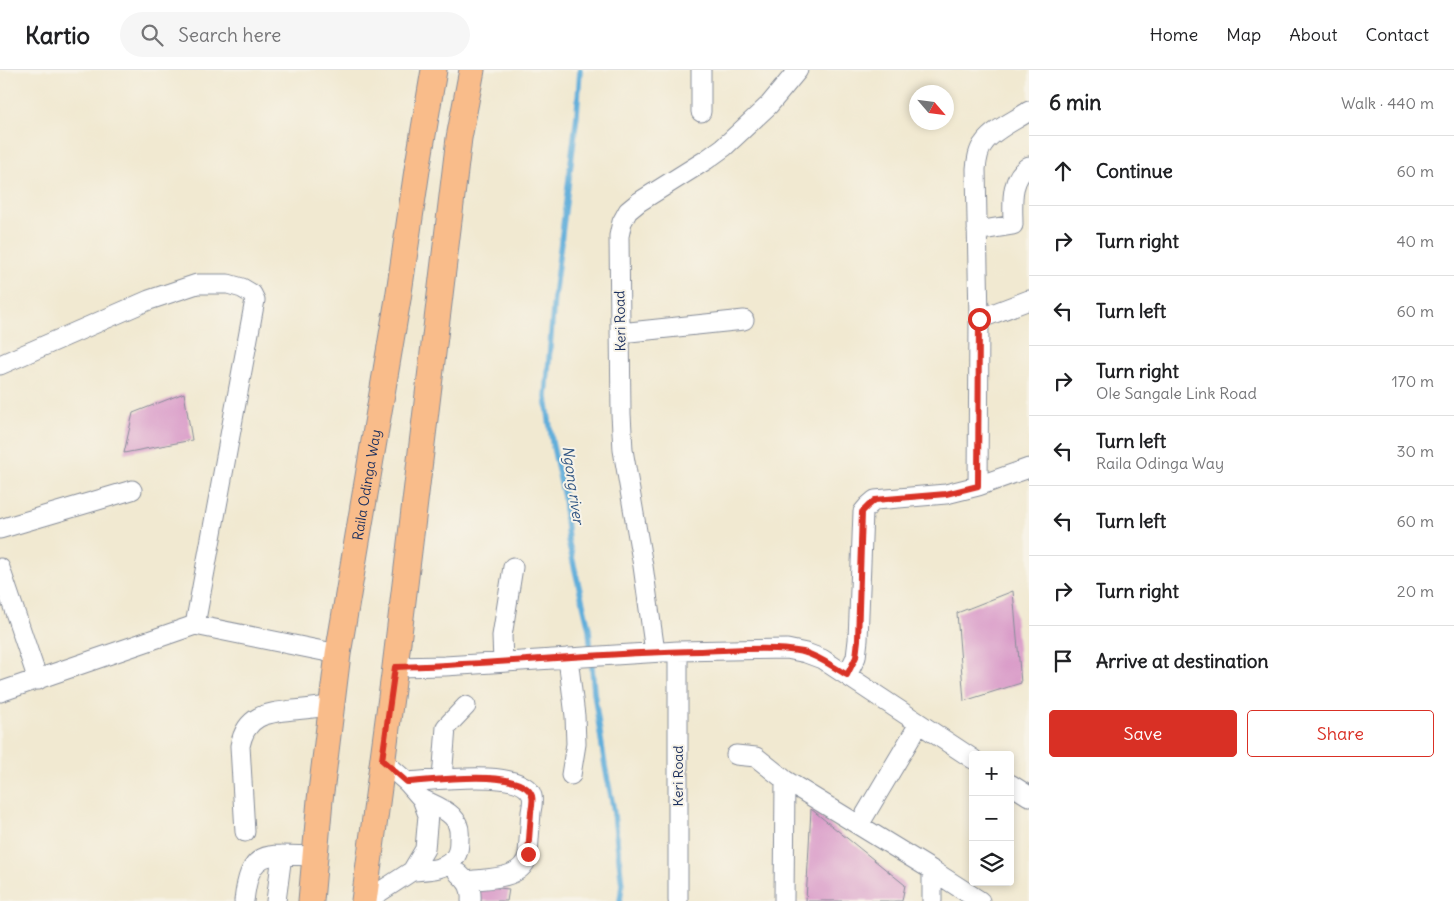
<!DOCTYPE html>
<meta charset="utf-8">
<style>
:root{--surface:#fff;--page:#f6f6f6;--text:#202124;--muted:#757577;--line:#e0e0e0;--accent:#d93025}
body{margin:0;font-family:Delius,sans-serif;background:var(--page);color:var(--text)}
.controls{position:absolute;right:15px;bottom:15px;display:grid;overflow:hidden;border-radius:5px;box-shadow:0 2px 8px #0003}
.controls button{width:45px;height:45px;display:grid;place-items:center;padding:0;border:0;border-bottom:1px solid var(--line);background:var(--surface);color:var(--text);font:25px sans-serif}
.compass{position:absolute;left:909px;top:15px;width:45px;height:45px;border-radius:50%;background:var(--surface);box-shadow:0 2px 8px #0003;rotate:118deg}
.stop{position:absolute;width:15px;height:15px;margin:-11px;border:4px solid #d93025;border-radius:50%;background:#fff}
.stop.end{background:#d93025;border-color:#fff;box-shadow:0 1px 5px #0008}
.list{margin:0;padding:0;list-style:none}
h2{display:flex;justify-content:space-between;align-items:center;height:65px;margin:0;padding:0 20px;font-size:21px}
h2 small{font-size:16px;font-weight:400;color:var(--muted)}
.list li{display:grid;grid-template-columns:32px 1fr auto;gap:15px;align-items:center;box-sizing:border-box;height:70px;padding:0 20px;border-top:1px solid var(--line)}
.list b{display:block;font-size:19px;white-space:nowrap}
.list p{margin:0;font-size:16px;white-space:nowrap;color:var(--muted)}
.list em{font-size:16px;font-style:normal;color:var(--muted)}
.actions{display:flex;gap:10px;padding:15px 20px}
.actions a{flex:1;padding:11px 0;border:1px solid var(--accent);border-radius:5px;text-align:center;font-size:18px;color:var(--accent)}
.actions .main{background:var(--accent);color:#fff}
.icon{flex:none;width:28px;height:28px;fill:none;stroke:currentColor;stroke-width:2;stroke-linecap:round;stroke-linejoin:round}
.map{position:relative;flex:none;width:1029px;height:831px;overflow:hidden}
header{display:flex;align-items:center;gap:30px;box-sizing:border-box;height:70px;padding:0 25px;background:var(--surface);border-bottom:1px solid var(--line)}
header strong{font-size:24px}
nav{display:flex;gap:28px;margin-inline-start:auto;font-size:18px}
.search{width:350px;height:45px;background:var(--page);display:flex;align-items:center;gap:12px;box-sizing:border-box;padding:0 18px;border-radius:28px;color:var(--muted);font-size:19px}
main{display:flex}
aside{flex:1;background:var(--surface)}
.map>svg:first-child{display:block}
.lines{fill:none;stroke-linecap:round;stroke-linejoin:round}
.stream{stroke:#61aeda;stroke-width:5.5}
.building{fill:#da9dc9}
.minor-casing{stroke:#868c98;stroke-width:21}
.major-casing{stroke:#868c98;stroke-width:27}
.minor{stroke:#fff;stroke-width:19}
.major{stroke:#f9bc8a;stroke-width:25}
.route{stroke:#d93025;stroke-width:6}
.labels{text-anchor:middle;stroke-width:4;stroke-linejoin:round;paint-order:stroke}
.street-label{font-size:14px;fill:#1b2f5e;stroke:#f7f3e8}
.water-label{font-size:15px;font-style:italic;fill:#305583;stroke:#f7f3e8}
</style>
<header>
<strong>Kartio</strong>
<div class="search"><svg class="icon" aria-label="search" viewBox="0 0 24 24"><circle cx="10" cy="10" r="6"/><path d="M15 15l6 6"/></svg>Search here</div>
<nav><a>Home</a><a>Map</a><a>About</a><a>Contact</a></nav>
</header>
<main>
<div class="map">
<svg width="1029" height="831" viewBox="0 0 1029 831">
<rect width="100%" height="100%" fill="#f7f3e8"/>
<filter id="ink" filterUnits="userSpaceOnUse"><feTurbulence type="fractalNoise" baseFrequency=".02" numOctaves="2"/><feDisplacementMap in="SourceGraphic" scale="10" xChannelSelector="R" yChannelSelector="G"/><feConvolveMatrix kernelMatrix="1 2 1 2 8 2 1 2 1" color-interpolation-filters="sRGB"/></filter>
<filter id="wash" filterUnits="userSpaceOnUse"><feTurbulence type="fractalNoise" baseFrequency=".0096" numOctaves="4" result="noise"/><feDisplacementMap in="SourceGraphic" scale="20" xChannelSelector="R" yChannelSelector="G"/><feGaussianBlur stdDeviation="1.12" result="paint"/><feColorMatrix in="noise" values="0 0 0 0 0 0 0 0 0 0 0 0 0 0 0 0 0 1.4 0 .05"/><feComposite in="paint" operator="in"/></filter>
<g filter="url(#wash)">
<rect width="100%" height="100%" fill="#f1e9d1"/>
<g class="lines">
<path class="stream" d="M580,0L577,45L554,227L546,327L552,372L564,427L568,470L589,559L594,622L605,696L613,736L622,815L620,831"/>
</g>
<g id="blocks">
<path class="building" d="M184,323L192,370L124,383L133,343Z
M1013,521L1021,613L964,631L957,543Z
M811,739L905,815L902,831H806Z
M477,816L509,819L507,831H475Z"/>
</g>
</g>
<g filter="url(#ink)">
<use href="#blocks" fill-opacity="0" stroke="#868c98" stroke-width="1"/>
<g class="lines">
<defs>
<path id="minor" d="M701,0V42
M977,161L1013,155C1013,134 1009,109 1029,96
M979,249L1029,230
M620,263L744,250
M0,295L149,230L197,214H228L242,218L252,224L255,230L195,555
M978,416L979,249L976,99C977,90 978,80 984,73C993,60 1016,50 1029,41
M0,459L132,420
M0,498L38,610
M655,582L643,496L623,380L621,344L619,166L622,152L628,141L639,132L706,90L724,77L769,35L798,0
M568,588L575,646L576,674L571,705
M503,592L502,566L513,497
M395,597L445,596L678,581L787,579L806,583L822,589L973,689
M847,605L856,587L858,570L863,442L868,436L875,430L946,424L978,416L1029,398
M0,622L195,555L338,584
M736,685L756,687L785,710L932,800L980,831
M442,709L446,657L466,636
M407,712C431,711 523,697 532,726C533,730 532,737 531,742C530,756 529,770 528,784C524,810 488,808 467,811
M1010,714L1029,726
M859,755L919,654
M245,762L240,676C246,645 266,643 293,640C306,639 319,637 332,636
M932,800V831
M412,801C426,800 446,801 455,787C459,782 459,774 459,768C460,760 458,752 452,746C444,738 432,734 422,729
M458,803C468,812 472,818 471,831
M244,831C246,814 249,789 270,786C274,785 278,785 282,785
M276,831L282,785L315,786
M366,831L412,801L425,779L428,745L422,729L407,712L382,690
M678,831V581
M784,831L785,710"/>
<g id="major">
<path id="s1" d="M311,831L320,730L338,584L398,229L417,100L434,0"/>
<path d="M364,831L395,597L459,68L472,0"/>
</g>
</defs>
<use href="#minor" class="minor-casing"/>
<use href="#major" class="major-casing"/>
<use href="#minor" class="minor"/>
<use href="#major" class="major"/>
</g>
</g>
<g class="lines" filter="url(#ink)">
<path class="route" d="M528,784C529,770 530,756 531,742C532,737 533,730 532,726C523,697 431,711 407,712L382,690L395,597C497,595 599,582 701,581C733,580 772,576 803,582C819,586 833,597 847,605L856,587L858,570L862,442L868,436L875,430L946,424L978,416L979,249"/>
</g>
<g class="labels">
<g class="street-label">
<text transform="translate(620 251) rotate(-91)" y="5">Keri Road</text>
<text dy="5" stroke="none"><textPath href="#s1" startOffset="420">Raila Odinga Way</textPath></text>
<text transform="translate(678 706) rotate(-90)" y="5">Keri Road</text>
</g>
<g class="water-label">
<text transform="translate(573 415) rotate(82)" y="5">Ngong river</text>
</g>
</g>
</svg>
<div class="controls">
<button>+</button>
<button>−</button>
<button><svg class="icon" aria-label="layers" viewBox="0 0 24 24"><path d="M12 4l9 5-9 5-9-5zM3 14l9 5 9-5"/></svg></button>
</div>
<svg class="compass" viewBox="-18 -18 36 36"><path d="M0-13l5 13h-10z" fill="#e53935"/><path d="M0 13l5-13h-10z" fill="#757577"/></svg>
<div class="stop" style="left:979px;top:249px"></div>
<div class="stop end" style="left:528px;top:784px"></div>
</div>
<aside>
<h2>6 min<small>Walk · 440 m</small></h2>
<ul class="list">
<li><svg class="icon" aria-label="ahead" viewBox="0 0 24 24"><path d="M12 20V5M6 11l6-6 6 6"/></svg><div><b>Continue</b></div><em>60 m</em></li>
<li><svg class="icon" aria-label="right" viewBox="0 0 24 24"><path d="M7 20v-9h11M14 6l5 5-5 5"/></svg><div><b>Turn right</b></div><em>40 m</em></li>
<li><svg class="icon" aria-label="left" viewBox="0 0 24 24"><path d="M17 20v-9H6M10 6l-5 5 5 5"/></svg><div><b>Turn left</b></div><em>60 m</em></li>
<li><svg class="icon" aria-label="right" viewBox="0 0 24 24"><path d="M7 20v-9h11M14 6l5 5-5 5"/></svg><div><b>Turn right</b><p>Ole Sangale Link Road</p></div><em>170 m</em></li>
<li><svg class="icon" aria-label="left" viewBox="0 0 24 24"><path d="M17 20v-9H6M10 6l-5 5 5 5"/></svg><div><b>Turn left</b><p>Raila Odinga Way</p></div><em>30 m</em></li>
<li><svg class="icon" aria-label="left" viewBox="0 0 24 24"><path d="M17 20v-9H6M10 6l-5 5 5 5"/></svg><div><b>Turn left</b></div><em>60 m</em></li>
<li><svg class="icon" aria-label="right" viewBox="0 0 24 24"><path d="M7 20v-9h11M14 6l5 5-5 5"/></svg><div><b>Turn right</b></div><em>20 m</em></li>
<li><svg class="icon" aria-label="arrive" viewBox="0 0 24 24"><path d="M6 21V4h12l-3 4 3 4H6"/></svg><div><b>Arrive at destination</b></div></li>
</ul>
<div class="actions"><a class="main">Save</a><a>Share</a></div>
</aside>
</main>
